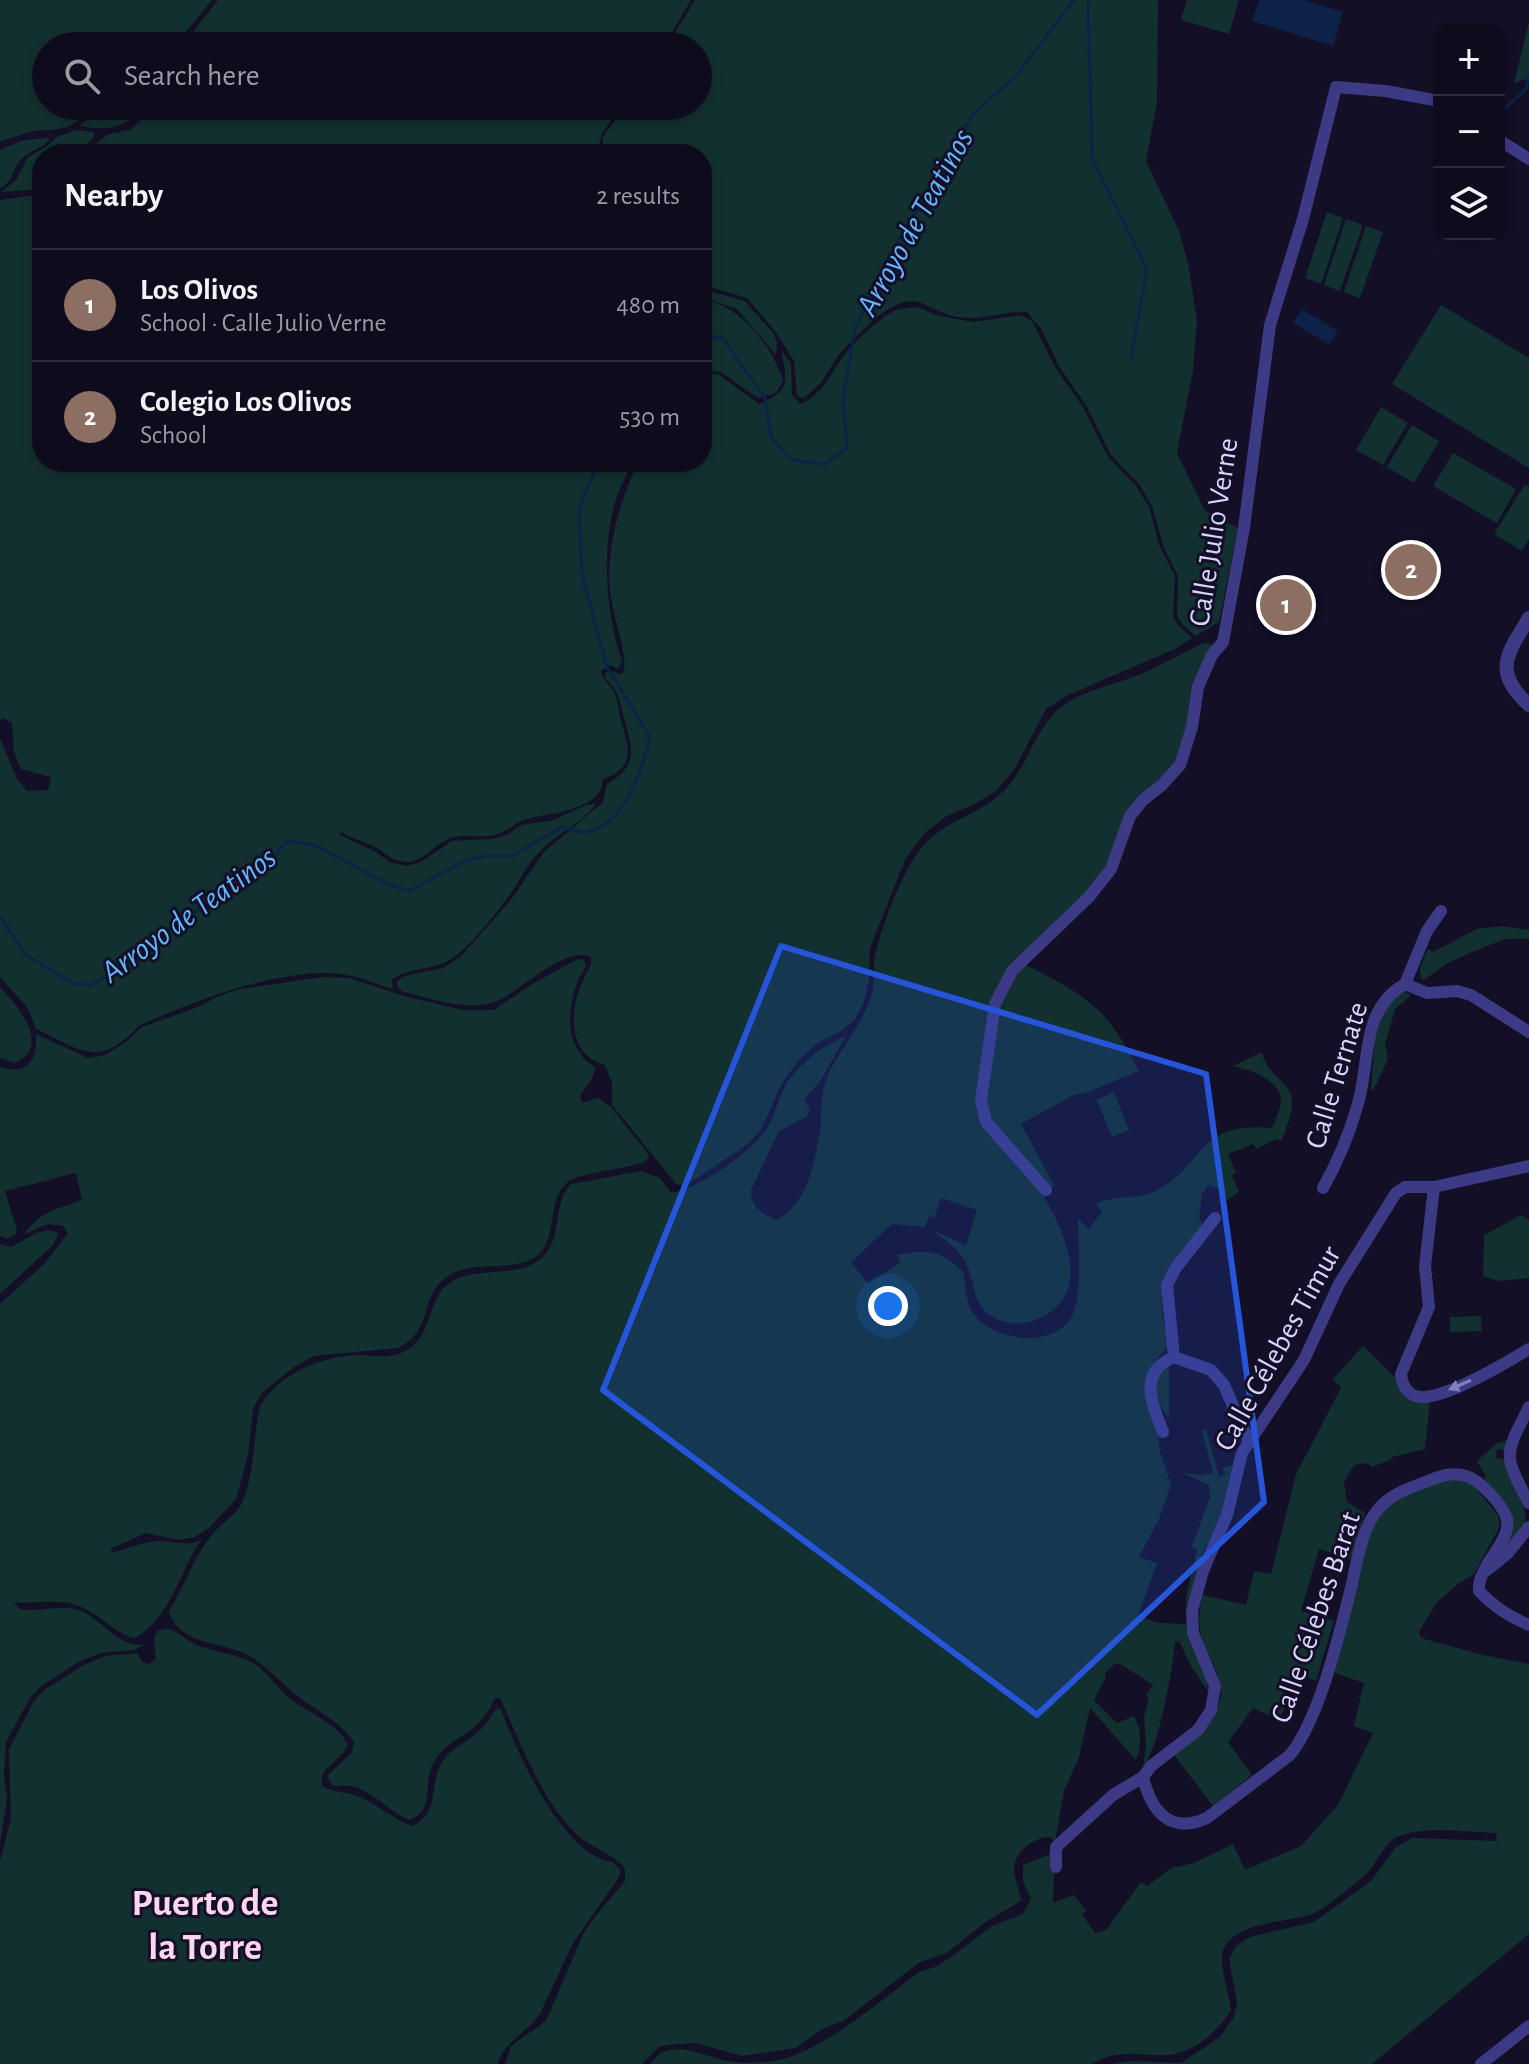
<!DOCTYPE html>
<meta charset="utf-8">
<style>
:root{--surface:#0e0b1c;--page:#1c1929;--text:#f1f3f6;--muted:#9b9ba3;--line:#2e2b3b;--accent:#0b8043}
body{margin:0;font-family:"Alegreya Sans",sans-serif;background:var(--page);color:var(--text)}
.controls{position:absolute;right:24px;top:24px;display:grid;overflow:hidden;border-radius:16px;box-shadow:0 4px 12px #0003}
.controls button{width:72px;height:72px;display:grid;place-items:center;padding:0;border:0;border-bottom:2px solid var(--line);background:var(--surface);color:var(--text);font:40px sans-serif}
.you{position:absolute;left:888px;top:1306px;width:28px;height:28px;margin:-20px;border:6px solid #fff;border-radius:50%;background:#1a73e8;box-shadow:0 0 0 12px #1a73e833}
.badge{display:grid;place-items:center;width:52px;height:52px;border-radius:50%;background:var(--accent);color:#fff;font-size:26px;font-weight:700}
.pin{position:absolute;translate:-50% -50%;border:4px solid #fff;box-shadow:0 2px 8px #0006}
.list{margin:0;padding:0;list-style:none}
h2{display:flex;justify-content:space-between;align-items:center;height:104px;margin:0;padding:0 32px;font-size:34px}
h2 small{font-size:26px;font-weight:400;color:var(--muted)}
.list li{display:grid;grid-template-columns:52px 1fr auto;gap:24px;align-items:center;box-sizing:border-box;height:112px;padding:0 32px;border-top:2px solid var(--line)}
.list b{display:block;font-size:30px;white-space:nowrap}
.list p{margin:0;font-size:26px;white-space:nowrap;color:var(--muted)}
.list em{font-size:26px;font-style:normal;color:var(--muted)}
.icon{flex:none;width:44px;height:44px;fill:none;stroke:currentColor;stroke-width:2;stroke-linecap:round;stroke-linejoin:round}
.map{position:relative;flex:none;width:1529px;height:2064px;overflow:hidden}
.search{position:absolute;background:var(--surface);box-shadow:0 4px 12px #0003;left:32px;top:32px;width:680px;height:88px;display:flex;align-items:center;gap:20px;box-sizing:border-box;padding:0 28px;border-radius:44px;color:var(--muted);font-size:30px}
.panel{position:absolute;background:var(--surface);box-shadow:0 4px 12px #0003;left:32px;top:144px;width:680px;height:328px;border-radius:32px}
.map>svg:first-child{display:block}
.green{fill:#12302f}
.water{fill:#0c2248}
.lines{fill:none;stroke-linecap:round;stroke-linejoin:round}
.stream{stroke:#0c2248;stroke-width:3}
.minor{stroke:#3d3a85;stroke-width:12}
.tertiary{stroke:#3d3a85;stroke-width:14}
.oneway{fill:#837fbc}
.marked{fill:#2655da;fill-opacity:0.2;stroke:#2655da;stroke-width:6;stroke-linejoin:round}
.labels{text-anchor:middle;stroke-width:6;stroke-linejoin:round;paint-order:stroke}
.street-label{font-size:30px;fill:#d9d4ff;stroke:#130f26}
.water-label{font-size:32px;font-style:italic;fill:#62b6ff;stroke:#130f26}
.district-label{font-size:38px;font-weight:bold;fill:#ffd6f0;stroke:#130f26}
</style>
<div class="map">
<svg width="1529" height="2064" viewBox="0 0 1529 2064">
<rect width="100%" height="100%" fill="#130f26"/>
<path class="green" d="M0,0H212L179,40L170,46H46V106H90C71,137 54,126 26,133C17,136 8,139 0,142Z
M218,0H691L664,46H189L186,41Z
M695,0H1158L1157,103L1146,161L1179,231L1188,263L1197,320L1193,371L1177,453L1205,511L1238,528L1219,622L1196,636L1183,625L1177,616L1178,576L1164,548L1152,506L1139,484L1111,455L1087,407L1059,366L1042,330L1027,312C1008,311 990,318 971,318C951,318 941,312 924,304C896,291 865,329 847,346C828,363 830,381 803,398L797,396L794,361L775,331L747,298L702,285V154H603V137L625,106H698V46H667Z
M1187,0H1239L1229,34L1181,20Z
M1529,22V78L1514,83Z
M98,106H124L126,111L132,106H156C122,122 120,133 79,126L87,120Z
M192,106H622L602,133L597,154H88L98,142L109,134L130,130L148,114L165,108Z
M75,130L94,132V136L79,154H42V189L1,192L16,180L28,157L47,146L55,138Z
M50,138C44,150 27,150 19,162C11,172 14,181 0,188V150L24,140Z
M42,194V462H633C628,473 621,484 617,496C601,542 605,615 622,660L618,669L610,665L601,671C603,681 610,684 614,692C618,699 618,709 620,717C627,744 639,767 603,779C602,813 544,812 521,821C512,826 505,833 494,835C480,838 464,834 451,838C436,843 425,861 407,862C395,862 389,856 380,850C369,843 353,839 341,832L340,835L376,852L389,862L406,866L421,862L452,841L493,839L507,835L521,825L554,820L586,805L596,804C581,824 557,834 540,851C526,865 520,882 508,897C494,916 469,949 449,960C431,971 408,967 392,980L393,989C379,985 366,979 352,976C294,962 192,1001 139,1026C98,1069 83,1051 36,1029L27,1007L0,977V738L16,777L27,791L48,790L51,777L21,769L14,752L12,723L3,718L0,720V200Z
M1327,212L1343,218L1321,284L1305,278Z
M1346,219L1363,225L1340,291L1324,285Z
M1366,226L1383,232L1360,298L1344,292Z
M702,289L745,301L773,333L777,342L776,355L737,309L702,297Z
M702,299C740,305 772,345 783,381L776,393L758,398L721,372L702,369Z
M1441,305L1529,358V468L1392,384Z
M918,307L935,315L973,322L1021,315L1032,321L1055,367L1083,407L1108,457L1136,486L1149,507L1159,545L1175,576L1173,617L1179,626L1192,638L1175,649L1068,695L1046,709L1015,768L997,790L977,803L945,817L925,833L906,858L870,948L869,980L863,1005L855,1019L841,1031L819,1042L799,1060L782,1083L761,1130L748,1144L685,1186L676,1184L612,1105V1083L605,1065C567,1055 569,1011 583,980C587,971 592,967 591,957C565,945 520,992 497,1001C468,1013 432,998 403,992L397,987V981L405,976L443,968L460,957L510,901L544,852L603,802L607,784C640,765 632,748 624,718C619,698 620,693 605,678V673L611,671L620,674L624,671C627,653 612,612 610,590C606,547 620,501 638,462H702V373L718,374L759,404C792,390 787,382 781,350L791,363L792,395L800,404C824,395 831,371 846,353C856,341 884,313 899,309C905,308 912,308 918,307Z
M1381,407L1408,423L1383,465L1356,450Z
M1412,425L1439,441L1414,483L1387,467Z
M1453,453L1516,489L1497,523L1433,486Z
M1525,484L1529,487V539L1522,551L1494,534Z
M1203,643L1213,644L1174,764L1157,783L1104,870L1079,901L1008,969L978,1103C1008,1145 1123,1276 1042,1317C1025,1326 1006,1326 990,1315C971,1302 975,1279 965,1261C959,1249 944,1240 934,1231L966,1245L977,1210L941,1198L934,1218L929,1216L925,1227L892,1224L851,1262L868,1284L901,1262L897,1255C927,1249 940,1249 963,1272C966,1284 965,1302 973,1313C992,1341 1051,1349 1071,1318C1083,1297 1078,1244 1078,1219L1089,1229L1102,1211L1096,1204C1112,1195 1133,1200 1151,1193C1206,1169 1193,1120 1272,1128C1275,1120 1280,1110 1281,1102C1283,1081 1249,1069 1233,1066L1262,1052C1268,1072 1272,1070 1284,1084C1300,1100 1288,1122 1282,1140L1276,1139L1257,1149L1253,1144L1228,1154L1236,1173L1232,1175L1239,1192L1221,1204L1225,1191L1208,1185L1202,1194L1199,1218L1204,1227L1162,1292L1163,1318L1168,1345L1151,1367L1160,1452L1171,1485L1159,1519L1139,1557L1157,1563L1138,1616L1159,1623L1186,1624C1190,1648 1207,1669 1208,1691L1192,1668L1179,1641L1175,1642C1173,1666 1159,1751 1143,1766L1146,1746L1144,1717L1149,1698L1146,1695L1153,1685L1122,1665L1116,1663L1106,1672L1105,1679L1094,1700L1117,1723L1134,1716C1142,1730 1142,1746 1136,1760L1090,1708L1079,1757L1064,1791L1055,1842L1050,1837C1034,1837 1014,1852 1014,1869C1014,1879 1020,1890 1021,1901L984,1923L947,1953L920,1962L843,2021L822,2029L796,2048L742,2056L695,2043L666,2045L659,2047L642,2064H505L511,2046L546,2021L583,1934L597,1914L625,1881V1869C619,1857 588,1846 576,1834C539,1797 522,1745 500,1698L494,1699C481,1736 445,1736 432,1766C423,1786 435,1811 409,1820C390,1812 372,1790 351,1786C345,1785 338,1787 332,1785L327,1776L352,1752L354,1742C339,1720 316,1711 296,1695C282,1683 269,1669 253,1658C229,1641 178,1647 169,1611C185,1586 193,1558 212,1535C222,1522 239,1514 244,1498C255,1469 253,1436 260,1406C280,1373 321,1356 359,1355C373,1355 388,1359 401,1353C435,1340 425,1297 451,1282C480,1264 525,1282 547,1252C562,1232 553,1203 571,1184L641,1171L660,1178L671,1193C697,1190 754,1151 767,1128C774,1117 777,1104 782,1093C793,1067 820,1047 846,1036L821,1080L804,1100L810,1109L806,1117L779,1131L751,1190C750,1206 762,1214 777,1220C808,1202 814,1165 820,1131C822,1115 820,1099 825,1083C836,1051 863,1027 872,993C876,979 872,964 876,951C883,923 902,873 919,851C939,823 972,818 998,796C1025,774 1030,741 1051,717C1072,691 1114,686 1143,673C1163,664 1183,653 1203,643Z
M1502,926L1529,930V939H1505L1472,952L1446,964L1424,980L1421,978L1420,968L1428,949L1433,952L1477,929Z
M578,959L583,960L586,964C584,971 580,975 578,981C566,1011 565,1050 595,1067L593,1077L580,1096L582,1103L598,1098L611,1107L649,1155L646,1161C627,1169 580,1173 569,1181C544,1200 560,1242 534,1258C508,1273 470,1258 444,1279C419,1299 434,1330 398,1348L313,1356L294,1367L262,1393L253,1409L248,1455L236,1499L210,1527L195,1537L178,1540L146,1533L110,1549L113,1553C128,1548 141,1543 157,1541C171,1540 188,1547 201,1540C179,1572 171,1618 135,1638C113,1633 100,1614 79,1606C61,1599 33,1603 14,1603L20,1609L26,1610C47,1611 68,1603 87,1614C107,1626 122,1649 146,1644L134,1650L101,1653L80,1661L40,1687L30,1698L6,1742L4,1775L7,1799L0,1843V1304L44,1264L68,1233L63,1226L51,1224L42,1226L24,1235C39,1211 58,1209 82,1200L76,1173L5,1191L17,1230L15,1235L7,1239L0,1236V1067C28,1076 38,1059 36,1034L88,1058L105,1055L129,1040L140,1028L198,1007L221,995L240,989L323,977L349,978L404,996L463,1010H494L532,984Z
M1026,965C1058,981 1091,997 1113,1027C1123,1040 1131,1057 1139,1071L1088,1092L1074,1095L1021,1124L1054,1185L1050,1189L991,1122L984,1099L999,1004L1010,979Z
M0,987C17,1005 53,1046 15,1063L0,1058Z
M1403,991L1411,995L1395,1009L1385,1045L1388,1059L1373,1091L1371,1088L1375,1036L1387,1004Z
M1114,1092L1129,1130L1112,1137L1097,1100Z
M1521,1215L1529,1220V1278L1499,1281L1483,1276L1484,1235Z
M48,1230L57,1232L58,1235L53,1245L0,1294V1244L11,1247L37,1233Z
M1481,1316L1482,1331L1450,1332V1317Z
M1363,1346L1397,1379L1430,1400L1425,1449L1392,1457V1459L1372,1467L1367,1463L1354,1465L1344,1482L1347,1502L1365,1513L1351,1559L1319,1549L1301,1611L1334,1621L1316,1681L1300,1675L1279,1720L1253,1708L1228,1742L1252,1775L1213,1806L1174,1755C1186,1744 1202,1733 1211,1720C1234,1686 1211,1668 1202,1638C1197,1623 1199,1609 1203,1595L1246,1605L1254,1571L1271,1574L1296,1474L1341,1388L1333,1379Z
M1169,1366V1419L1156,1400V1378Z
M1206,1429L1219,1477L1225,1475L1223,1468L1233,1465L1220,1518L1201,1557L1187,1611L1186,1597L1197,1550L1192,1547L1210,1497L1209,1485L1183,1473L1203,1475L1213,1473L1202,1432Z
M1509,1440L1506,1451L1497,1449L1496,1458L1505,1459C1513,1476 1529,1509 1525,1527C1519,1536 1510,1544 1503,1551L1511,1532L1484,1481L1485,1475L1477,1461L1497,1443Z
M1453,1478L1473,1485L1497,1514L1500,1521L1498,1530L1474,1574L1459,1583L1437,1602L1419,1632L1421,1638L1479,1654L1529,1664V1934L1372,2064H1112L1131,2061L1181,2063L1220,2037L1234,2017L1237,2003L1229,1959L1236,1946L1250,1937L1314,1922L1371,1881L1396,1847L1412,1838L1497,1841L1496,1833C1470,1832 1423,1826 1399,1836C1386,1841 1377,1862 1368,1872C1363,1878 1322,1910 1315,1913C1288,1924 1243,1919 1225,1946C1216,1959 1230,1994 1231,2011C1211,2039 1188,2058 1153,2055C1131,2054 1112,2051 1092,2064H650C653,2061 659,2054 663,2052C682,2044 705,2056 723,2060C740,2064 762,2063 779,2060C822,2051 883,1999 919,1972L935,1967L951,1957L992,1926L1023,1914L1031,1899L1023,1881V1865L1055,1852L1053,1903L1074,1895L1086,1911L1082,1914L1095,1933L1106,1930L1141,1882L1147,1886L1172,1868L1194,1863L1233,1844L1245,1870L1301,1846L1338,1805L1373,1733L1354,1726L1364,1683L1335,1673C1338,1645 1366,1523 1385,1507C1403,1491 1431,1485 1453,1478Z
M166,1628C179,1631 187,1641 199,1646C217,1652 236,1654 253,1663C267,1671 277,1688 289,1698C309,1713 336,1723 348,1744C343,1762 318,1765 322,1786C334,1793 347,1791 360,1797C379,1805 392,1819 413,1826C440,1810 429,1789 440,1766C448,1748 469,1742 481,1729C487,1724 491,1715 496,1709H501C516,1751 563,1857 613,1862L620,1870V1876L573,1943L540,2014C528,2032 503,2042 498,2064H0V1861L11,1819L9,1749L34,1701L44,1690L84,1665L105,1656L137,1653L143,1663L149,1664L156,1659L154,1640L157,1631Z"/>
<path class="water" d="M1259,0H1304L1343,12L1333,46L1252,21Z
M1302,309L1338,331L1330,345L1293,323Z"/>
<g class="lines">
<path class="stream" d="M1088,0L1092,158L1147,269L1131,358
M1499,114L1526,89L1529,73
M702,335L722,338L765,398L771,437L792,460L825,464L847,448L843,399L855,330L886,262L973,114L1016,76L1074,0
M0,916L25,954L73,984L91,985L127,963L147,943L263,868L288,841L315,845L386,883L410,891L462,862L486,856H512L562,827C570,829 579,833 586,832C624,827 643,769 650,737L607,667L582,575L579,509L598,462"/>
<path class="minor" d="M1499,140L1529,159
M1441,911L1427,931L1405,984L1427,993L1457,991L1471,995L1529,1032
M1434,1187L1425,1266L1429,1307L1401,1374C1402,1387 1410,1398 1424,1397C1450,1396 1506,1363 1529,1349
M1323,1188C1337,1163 1349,1135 1357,1107C1371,1064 1359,1010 1405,984
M1046,1190L986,1122L981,1100L995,1004L1012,971L1089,897L1111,869L1130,816L1143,800L1162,785L1180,765L1192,727L1198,687L1212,655L1223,642L1244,528L1270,325L1303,219L1336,87L1386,91L1439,101
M1174,1357L1167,1285L1175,1269L1215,1218
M1529,1407C1504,1456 1503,1454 1529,1503
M1163,1432C1152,1403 1137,1373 1174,1357L1211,1370L1224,1385L1248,1440
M1487,1570L1507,1554L1529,1527
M1143,1777L1151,1766L1198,1730L1211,1710L1215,1686L1193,1633L1192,1611L1203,1571L1227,1515L1242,1453L1304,1360L1339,1284L1396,1193L1405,1187H1434L1529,1166
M1143,1777C1151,1811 1170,1835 1207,1818L1290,1755C1320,1718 1340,1631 1352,1584C1358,1557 1362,1525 1382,1505C1394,1493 1410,1488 1425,1482C1439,1477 1451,1471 1466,1476C1480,1480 1503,1505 1507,1519C1512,1542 1477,1565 1479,1591C1494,1607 1509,1617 1529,1625
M1056,1867V1847L1113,1795L1143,1777
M1481,2064L1529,2026"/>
<path class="tertiary" d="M1529,618C1507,654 1492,672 1529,705"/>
</g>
<defs><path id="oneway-solid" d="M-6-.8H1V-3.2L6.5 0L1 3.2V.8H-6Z" transform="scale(2)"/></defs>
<use class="oneway" href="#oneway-solid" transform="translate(1460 1385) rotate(157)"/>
<path class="marked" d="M781,946L1206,1074L1264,1502L1037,1715L603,1390Z"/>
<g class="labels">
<g class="street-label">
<text transform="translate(1213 532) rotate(-81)" y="10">Calle Julio Verne</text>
<text transform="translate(1336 1075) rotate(-73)" y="10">Calle Ternate</text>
<text transform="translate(1277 1348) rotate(-61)" y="10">Calle Célebes Timur</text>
<text transform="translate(1315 1617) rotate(-71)" y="10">Calle Célebes Barat</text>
</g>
<g class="water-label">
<text transform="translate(914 222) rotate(-61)" y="11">Arroyo de Teatinos</text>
<text transform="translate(188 914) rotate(-36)" y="11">Arroyo de Teatinos</text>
</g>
<g class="district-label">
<text x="205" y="1915">Puerto de<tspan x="205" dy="44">la Torre</tspan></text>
</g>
</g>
</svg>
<div class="controls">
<button>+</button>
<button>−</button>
<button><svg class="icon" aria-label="layers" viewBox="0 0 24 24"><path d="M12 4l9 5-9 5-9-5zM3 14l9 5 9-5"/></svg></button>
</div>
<div class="you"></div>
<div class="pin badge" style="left:1286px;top:605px;background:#8d6e63">1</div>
<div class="pin badge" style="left:1411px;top:570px;background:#8d6e63">2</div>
<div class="search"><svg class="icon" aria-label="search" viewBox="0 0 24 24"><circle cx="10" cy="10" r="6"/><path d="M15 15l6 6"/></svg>Search here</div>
<section class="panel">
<h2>Nearby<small>2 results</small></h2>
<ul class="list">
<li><span class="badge" style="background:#8d6e63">1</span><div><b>Los Olivos</b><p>School · Calle Julio Verne</p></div><em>480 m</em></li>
<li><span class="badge" style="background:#8d6e63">2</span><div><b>Colegio Los Olivos</b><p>School</p></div><em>530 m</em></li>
</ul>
</section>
</div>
